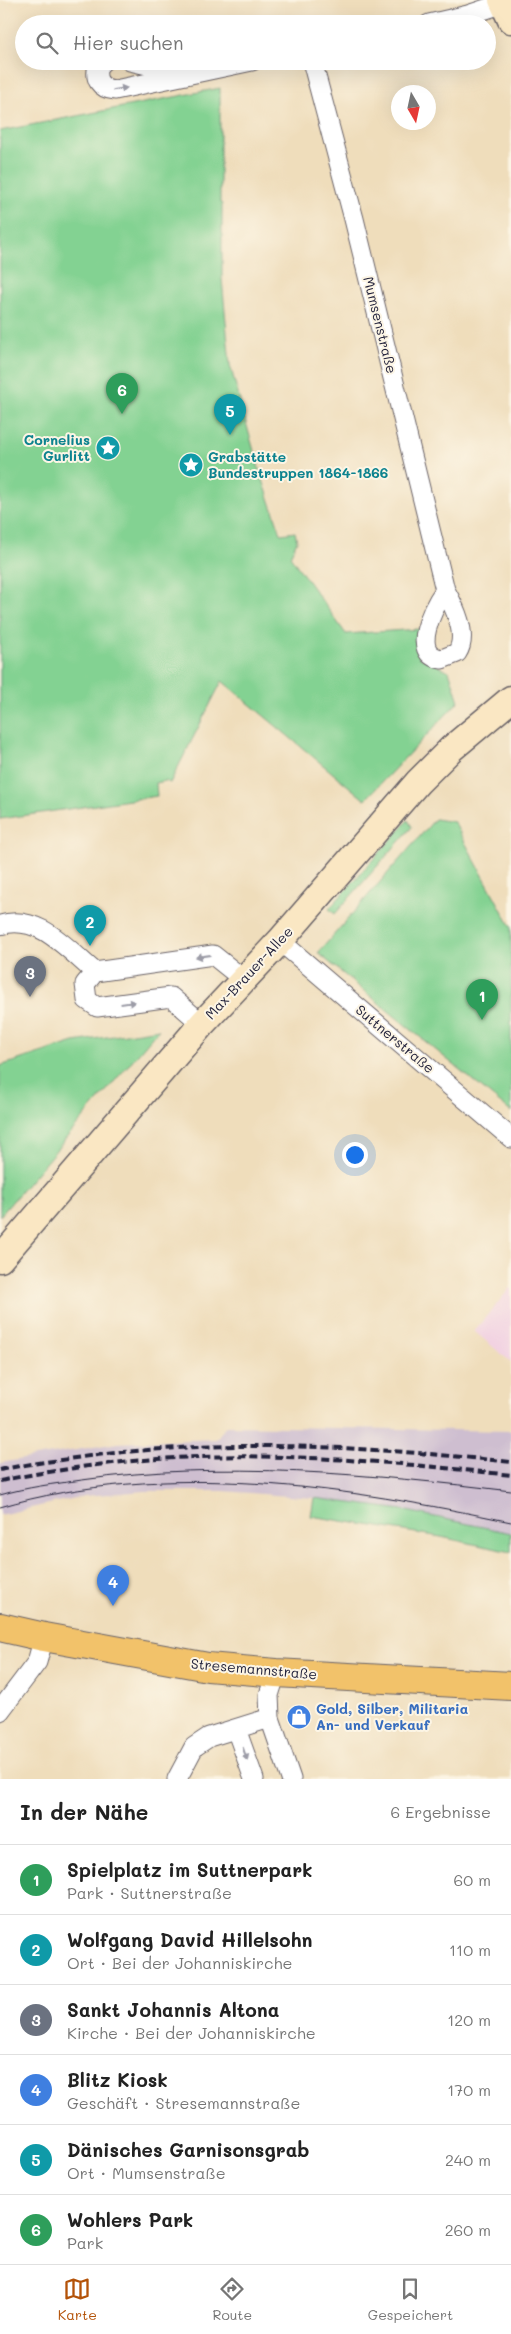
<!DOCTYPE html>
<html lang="de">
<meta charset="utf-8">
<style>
:root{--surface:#fff;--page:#f2f2f2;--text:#222;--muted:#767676;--line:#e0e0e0;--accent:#b45309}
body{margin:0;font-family:Mali,sans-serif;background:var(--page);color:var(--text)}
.compass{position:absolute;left:391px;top:85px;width:45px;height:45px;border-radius:50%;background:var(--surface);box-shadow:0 5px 20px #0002;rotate:171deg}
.you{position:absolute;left:354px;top:1154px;width:18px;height:18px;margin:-12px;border:4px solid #fff;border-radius:50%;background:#1a73e8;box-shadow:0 0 0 8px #1a73e833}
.badge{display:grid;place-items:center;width:32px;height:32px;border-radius:50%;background:var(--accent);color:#fff;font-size:16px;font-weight:700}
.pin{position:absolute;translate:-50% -41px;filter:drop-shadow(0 1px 2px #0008)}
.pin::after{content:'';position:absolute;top:26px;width:18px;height:15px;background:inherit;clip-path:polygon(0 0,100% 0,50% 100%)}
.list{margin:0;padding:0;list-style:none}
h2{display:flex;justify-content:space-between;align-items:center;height:65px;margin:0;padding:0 20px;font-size:21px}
h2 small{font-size:16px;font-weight:400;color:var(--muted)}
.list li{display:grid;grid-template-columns:32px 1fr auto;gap:15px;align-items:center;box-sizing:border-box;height:70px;padding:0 20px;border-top:1px solid var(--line)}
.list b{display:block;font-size:19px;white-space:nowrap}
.list p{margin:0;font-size:16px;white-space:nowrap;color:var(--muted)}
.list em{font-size:16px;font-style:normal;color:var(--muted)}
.icon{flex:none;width:28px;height:28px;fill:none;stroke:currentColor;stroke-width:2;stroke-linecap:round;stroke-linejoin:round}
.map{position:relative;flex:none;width:511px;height:1779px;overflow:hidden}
.search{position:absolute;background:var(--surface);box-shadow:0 5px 20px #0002;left:15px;right:15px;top:15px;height:55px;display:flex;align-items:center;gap:12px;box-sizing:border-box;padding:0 18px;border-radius:28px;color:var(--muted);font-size:19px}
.sheet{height:485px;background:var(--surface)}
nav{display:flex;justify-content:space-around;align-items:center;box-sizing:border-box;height:70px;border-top:1px solid var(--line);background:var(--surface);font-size:14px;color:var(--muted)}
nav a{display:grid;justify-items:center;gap:2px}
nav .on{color:var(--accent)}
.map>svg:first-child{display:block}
.built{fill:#f1d0e2}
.industrial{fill:#cebed0}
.green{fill:#83d292;stroke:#527a66}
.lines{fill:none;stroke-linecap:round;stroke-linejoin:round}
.minor-casing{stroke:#6a6368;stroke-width:21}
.secondary-casing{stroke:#6a6368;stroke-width:29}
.primary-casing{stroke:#6a6368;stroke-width:30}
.minor{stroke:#fff;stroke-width:19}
.secondary{stroke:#fae7c3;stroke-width:26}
.primary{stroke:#f2c26a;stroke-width:28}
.tram{stroke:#22223b;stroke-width:1}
.rail{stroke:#22223b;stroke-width:4;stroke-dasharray:8 4;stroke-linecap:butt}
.oneway{fill:#9c9ca7}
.labels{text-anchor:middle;stroke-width:4;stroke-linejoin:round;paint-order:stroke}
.street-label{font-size:14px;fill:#22223b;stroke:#fcf5e5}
.culture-label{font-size:14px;font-weight:bold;fill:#0d838f;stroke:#fcf5e5;text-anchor:end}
.shop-label{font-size:14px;font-weight:bold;fill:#366cbe;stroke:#fcf5e5;text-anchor:start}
</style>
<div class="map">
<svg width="511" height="1779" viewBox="0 0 511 1779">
<rect width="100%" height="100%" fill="#fcf5e5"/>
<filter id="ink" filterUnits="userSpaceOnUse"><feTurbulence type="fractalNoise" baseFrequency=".02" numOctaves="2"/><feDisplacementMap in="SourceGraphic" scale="10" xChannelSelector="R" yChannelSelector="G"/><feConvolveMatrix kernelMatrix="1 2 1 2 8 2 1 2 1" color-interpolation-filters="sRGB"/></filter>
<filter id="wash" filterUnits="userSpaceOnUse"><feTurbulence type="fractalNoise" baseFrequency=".0096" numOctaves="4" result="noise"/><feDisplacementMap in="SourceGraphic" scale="20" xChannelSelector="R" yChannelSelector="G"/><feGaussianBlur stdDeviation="1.12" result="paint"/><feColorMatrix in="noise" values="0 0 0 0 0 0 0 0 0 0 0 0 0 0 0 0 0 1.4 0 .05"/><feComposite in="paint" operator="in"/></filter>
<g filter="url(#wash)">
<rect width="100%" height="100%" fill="#efddbb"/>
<path class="built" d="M511,1287V1362L474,1331Z"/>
<path class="industrial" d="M226,1426L511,1431V1533L402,1510L314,1498L223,1491H145L84,1496L0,1515V1463L117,1443L216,1439Z"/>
<path class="green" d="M220,88V202L222,204V279L230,365L257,462L281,534L295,532L297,541L290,556L346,634L419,629V657L449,671L459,701L365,800L222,681L170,783L165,781L156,783L157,796L0,819V131Z
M435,819L454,822L511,927V1112L318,953Z
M408,820L412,827L335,914L329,909Z
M159,1029L0,1216V1066L74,1042Z
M314,1498L402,1510L511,1533V1552L441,1537L311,1516Z"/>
</g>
<g filter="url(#ink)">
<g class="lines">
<defs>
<path id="minor" d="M429,24L468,15L504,3
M103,61L98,66C94,79 100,89 115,90L252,61
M130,61L182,73
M312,61L354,219L445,590C454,606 469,635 457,653L442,659C408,655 434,606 445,590
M0,925C39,913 67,949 95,972
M280,941L511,1138
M202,1024L171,997L97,1007L87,1000L85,984L95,972L213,955L243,979
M276,1673L269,1695L270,1718L291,1779
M0,1711L37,1662L44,1637
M236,1729L254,1779
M177,1779L194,1747L209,1737L270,1718"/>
<path id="secondary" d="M502,0L511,20
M0,1259L202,1024L280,941L418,782L451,749L511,699"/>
<path id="primary" d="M0,1627L44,1637L208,1667L276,1673L511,1686"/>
</defs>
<use href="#minor" class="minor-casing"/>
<use href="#secondary" class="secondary-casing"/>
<use href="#primary" class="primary-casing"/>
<use href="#minor" class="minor"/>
<use href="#secondary" class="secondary"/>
<use href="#primary" class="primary"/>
<path class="tram" d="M0,1495C27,1487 54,1484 82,1480C222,1460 371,1474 511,1491
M0,1507C165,1459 347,1487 511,1522"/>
<path class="rail" d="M0,1470C22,1465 45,1462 68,1459C215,1437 363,1446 511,1462
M0,1481C25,1475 50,1472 75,1468C220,1446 366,1459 511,1475"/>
</g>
<defs><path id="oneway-solid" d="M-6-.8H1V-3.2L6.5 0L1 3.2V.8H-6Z" transform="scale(1.25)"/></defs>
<g class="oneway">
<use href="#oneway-solid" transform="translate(120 89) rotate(-9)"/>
<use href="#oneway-solid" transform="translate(203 956) rotate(172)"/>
<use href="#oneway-solid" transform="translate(128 1003) rotate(-8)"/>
<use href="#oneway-solid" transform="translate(245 1754) rotate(71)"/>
</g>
</g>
<defs>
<symbol id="sight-disc" viewBox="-11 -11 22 22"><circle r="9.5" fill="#0f9aa8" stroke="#fcf5e5"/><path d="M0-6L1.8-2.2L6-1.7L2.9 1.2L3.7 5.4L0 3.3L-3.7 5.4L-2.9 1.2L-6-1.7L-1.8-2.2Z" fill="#fff"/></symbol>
<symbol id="shop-disc" viewBox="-11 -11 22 22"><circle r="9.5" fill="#3f7fe0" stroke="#fcf5e5"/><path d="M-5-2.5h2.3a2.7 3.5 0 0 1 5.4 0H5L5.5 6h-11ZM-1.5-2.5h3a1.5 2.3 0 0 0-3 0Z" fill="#fff"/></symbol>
</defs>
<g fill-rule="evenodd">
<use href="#sight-disc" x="94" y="434" width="28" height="28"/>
<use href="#sight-disc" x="177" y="451" width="28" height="28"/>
<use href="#shop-disc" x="285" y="1703" width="28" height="28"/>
</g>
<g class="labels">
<g class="street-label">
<text transform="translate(380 325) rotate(76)" y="5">Mumsenstraße</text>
<text transform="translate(249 973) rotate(-47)" y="5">Max-Brauer-Allee</text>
<text transform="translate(395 1039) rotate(40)" y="5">Suttnerstraße</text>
<text transform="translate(254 1669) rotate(5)" y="5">Stresemannstraße</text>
</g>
<g class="culture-label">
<text x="90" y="445">Cornelius<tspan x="90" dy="16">Gurlitt</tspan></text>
<text x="208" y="462" text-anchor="start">Grabstätte<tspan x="208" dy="16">Bundestruppen 1864-1866</tspan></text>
</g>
<g class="shop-label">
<text x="316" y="1714">Gold, Silber, Militaria<tspan x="316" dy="16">An- und Verkauf</tspan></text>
</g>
</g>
</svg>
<svg class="compass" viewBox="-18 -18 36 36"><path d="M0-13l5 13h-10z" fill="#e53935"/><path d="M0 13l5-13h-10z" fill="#767676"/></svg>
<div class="you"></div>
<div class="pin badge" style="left:482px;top:1020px;background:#2e9e5b">1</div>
<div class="pin badge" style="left:90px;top:946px;background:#0f9aa8">2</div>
<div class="pin badge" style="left:30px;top:997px;background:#6b7280">3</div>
<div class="pin badge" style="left:113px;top:1606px;background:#3f7fe0">4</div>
<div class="pin badge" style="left:230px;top:435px;background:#0f9aa8">5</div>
<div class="pin badge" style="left:122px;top:414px;background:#2e9e5b">6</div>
<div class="search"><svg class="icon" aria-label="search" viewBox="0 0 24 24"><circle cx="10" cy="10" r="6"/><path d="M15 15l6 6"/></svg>Hier suchen</div>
</div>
<section class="sheet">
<h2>In der Nähe<small>6 Ergebnisse</small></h2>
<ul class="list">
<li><span class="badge" style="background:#2e9e5b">1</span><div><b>Spielplatz im Suttnerpark</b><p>Park · Suttnerstraße</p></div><em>60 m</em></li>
<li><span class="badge" style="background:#0f9aa8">2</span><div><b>Wolfgang David Hillelsohn</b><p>Ort · Bei der Johanniskirche</p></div><em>110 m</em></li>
<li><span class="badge" style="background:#6b7280">3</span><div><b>Sankt Johannis Altona</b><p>Kirche · Bei der Johanniskirche</p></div><em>120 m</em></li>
<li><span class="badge" style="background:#3f7fe0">4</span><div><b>Blitz Kiosk</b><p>Geschäft · Stresemannstraße</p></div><em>170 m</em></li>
<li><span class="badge" style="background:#0f9aa8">5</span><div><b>Dänisches Garnisonsgrab</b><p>Ort · Mumsenstraße</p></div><em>240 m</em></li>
<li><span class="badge" style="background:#2e9e5b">6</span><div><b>Wohlers Park</b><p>Park</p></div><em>260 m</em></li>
</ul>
</section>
<nav>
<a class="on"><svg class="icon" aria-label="map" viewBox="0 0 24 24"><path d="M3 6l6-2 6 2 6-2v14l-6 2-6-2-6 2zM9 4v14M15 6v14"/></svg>Karte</a>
<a><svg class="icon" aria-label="directions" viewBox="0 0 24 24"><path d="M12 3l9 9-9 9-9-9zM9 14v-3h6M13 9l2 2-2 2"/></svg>Route</a>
<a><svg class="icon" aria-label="saved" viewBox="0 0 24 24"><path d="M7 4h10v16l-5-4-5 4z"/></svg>Gespeichert</a>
</nav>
